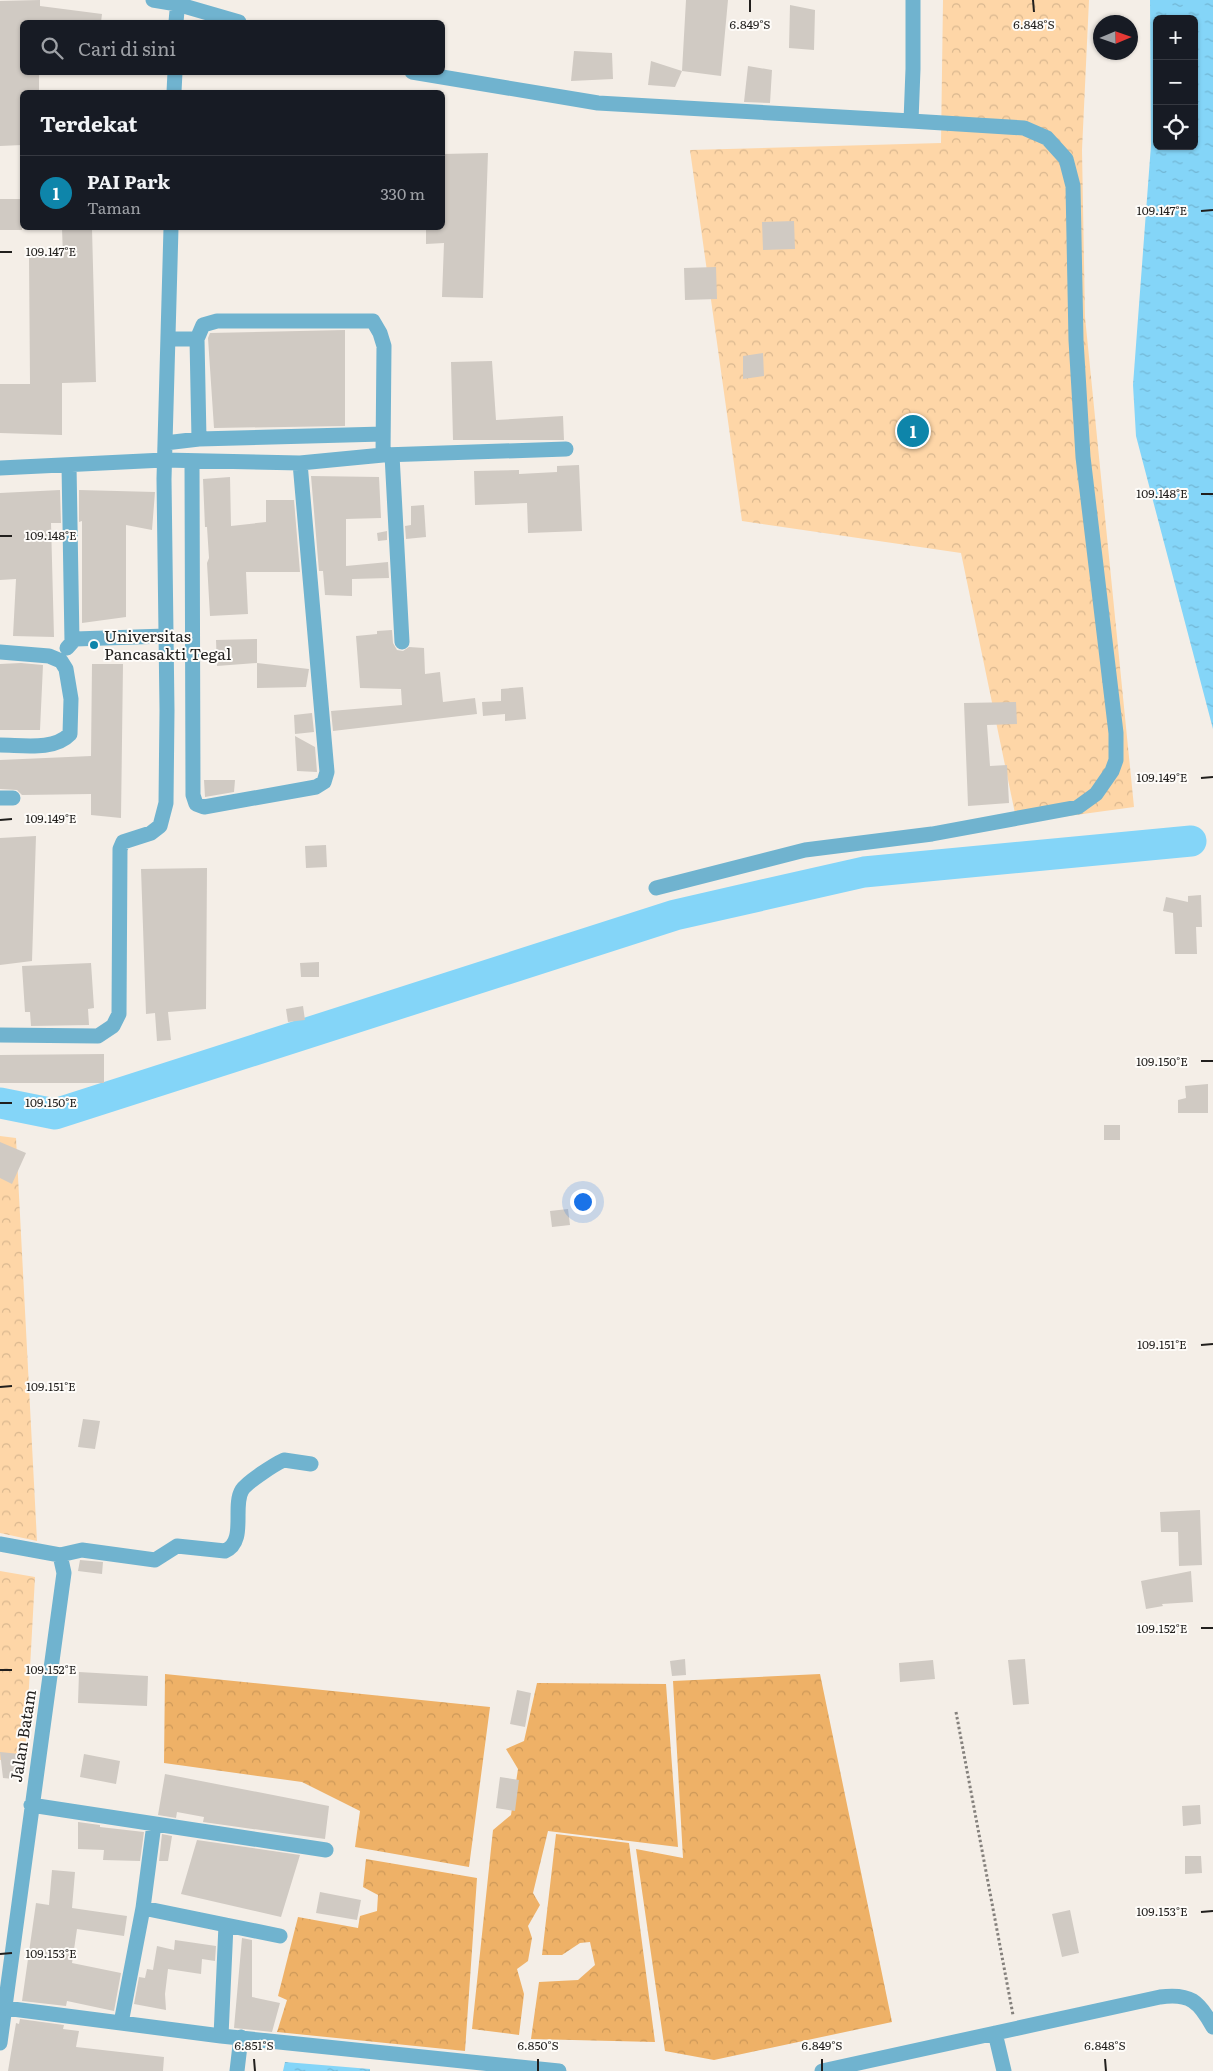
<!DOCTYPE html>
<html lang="id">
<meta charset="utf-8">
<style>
:root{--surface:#171b24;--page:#242831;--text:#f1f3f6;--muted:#9ea1a6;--line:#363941;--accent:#0e85aa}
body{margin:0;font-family:Literata,serif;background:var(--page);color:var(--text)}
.controls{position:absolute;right:15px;top:15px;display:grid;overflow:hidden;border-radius:8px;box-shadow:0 1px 4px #0004}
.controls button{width:45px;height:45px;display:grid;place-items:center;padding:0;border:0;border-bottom:1px solid var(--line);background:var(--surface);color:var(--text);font:25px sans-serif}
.compass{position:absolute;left:1093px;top:15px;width:45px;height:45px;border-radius:50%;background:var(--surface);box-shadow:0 1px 4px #0004;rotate:88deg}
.you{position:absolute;left:582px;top:1201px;width:18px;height:18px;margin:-12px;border:4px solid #fff;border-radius:50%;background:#1a73e8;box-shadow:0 0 0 8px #1a73e833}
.badge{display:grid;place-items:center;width:32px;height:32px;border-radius:50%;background:var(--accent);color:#fff;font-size:16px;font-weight:700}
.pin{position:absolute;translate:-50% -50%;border:2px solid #fff;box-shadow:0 1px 5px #0006}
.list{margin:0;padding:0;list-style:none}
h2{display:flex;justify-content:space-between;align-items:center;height:65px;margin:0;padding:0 20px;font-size:21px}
h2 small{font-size:16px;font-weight:400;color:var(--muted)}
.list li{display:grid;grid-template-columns:32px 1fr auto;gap:15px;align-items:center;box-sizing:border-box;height:75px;padding:0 20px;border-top:1px solid var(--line)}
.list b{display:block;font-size:19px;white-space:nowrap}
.list p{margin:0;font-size:16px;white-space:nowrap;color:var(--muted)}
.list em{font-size:16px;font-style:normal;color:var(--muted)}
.icon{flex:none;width:28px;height:28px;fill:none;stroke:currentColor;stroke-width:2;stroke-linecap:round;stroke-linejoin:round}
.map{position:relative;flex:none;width:1213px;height:2071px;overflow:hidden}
.search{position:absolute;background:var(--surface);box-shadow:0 1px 4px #0004;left:20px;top:20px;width:425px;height:55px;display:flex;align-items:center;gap:12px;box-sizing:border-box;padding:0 18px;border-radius:8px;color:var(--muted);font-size:19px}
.panel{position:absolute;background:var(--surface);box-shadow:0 1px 4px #0004;left:20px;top:90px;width:425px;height:140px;border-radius:8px}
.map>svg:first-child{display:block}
.forest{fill:url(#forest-crowns)}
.park{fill:url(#park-crowns)}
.water{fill:url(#water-ripples);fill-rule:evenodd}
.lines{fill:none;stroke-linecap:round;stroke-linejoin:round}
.river{stroke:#84d5f8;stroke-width:31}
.building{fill:#d0cac3}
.path{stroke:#84807c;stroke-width:3;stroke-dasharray:2.5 2.5;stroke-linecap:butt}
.minor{stroke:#70b3cf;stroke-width:15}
.ticks{fill:none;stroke:#211f1d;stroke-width:2}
.poi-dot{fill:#0e85aa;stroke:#fefcf9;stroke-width:2}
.labels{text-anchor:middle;stroke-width:4;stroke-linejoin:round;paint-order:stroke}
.poi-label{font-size:16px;fill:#211f1d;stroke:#fefcf9;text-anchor:start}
.street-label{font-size:16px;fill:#211f1d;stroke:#fefcf9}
.ticks-label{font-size:12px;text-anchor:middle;fill:#211f1d;stroke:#fefcf9;stroke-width:4;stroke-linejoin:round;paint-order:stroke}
</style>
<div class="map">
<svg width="1213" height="2071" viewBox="0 0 1213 2071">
<defs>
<pattern id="forest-crowns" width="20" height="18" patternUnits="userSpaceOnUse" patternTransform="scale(1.25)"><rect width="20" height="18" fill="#eeb167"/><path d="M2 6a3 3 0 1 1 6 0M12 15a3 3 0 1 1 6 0" fill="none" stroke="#cc9859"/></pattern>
<pattern id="park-crowns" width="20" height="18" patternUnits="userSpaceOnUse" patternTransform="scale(1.25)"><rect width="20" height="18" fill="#fed6a7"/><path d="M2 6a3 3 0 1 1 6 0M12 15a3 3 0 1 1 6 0" fill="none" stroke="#d9b78f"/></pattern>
<pattern id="water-ripples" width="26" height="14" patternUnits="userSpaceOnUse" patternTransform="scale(1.25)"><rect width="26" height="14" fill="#84d5f8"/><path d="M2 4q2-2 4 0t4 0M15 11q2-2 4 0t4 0" fill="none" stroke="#72b6d4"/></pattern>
</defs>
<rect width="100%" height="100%" fill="#f4eee7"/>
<path class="forest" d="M165,1674L490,1707L469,1867L355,1847L360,1811L302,1782L164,1763Z
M820,1674L892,2022L714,2060L665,2051L636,1849L683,1858L673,1681Z
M537,1683L666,1684L678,1847L548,1831L533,1893L540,1905L528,1926L532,1938L528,1961L517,1969L524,1994L519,2035L472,2029L493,1830L511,1815L518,1769L506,1749L524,1741Z
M556,1834L629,1843L655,2042L531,2039L539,1982L578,1980L595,1965L590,1942L580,1943L562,1955H542Z
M366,1859L477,1878L465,2051L277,2032L287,2000L278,1996L298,1917L358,1928L360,1916L377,1911L378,1895L363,1887Z"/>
<path class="park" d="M943,0H1089L1082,150L1085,317L1134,807L1017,823L961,553L742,521L690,150L941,143Z
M0,1136L16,1138L37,1541L0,1533Z
M0,1571L35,1577L25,1759L0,1760Z"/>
<path class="water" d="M1150,0H1213V729L1136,436L1133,385L1151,145ZM1157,19H1194V146H1157Z
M285,2062L370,2069V2071H283Z"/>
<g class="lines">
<path class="river" d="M0,1103L55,1114L675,915L864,872L1191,841"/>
</g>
<path class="building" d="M40,0V6L102,14L101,22H22V72H39V92H22V145L0,146V1Z
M686,0H728L721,76L682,71Z
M790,5L815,10L814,50L789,48Z
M574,51L612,53L613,79L571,81Z
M651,61L682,71L675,87L648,85Z
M748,66L772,70L770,103L744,102Z
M488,153L483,298L442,297L444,243L426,244V228H442V154Z
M0,199H22V230H0Z
M794,221L795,249L763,250L762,222Z
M62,228H92L96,382L62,383V435L0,433V384H30L29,257H63Z
M716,267L717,299L685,300L684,268Z
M345,330V426L214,428L208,338L210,333Z
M763,353L764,376L743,379V356Z
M492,361L496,420L563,416L564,440H453L451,362Z
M579,465L582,531L528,533L527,503L475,505L474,471L519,470V474L557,472V466Z
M311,476L379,477L381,518L346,519V566L388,562L389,578L352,579V596L325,595L323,571H319Z
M230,477L231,526L266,522V500H294L300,572H246L248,614L210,616L207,563L209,558L207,527H205L203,479Z
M60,490L61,523H51L54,637L13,636L16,579L0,580V493Z
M79,490L155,492L152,530L126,525V617L82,623V521L79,522Z
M424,505L426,537L406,539L405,526L411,525V506Z
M387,531V540L378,541L377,533Z
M392,630L393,643L397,650L403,651L409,647L424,648L425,674L440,672L443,702L475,698L477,714L333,731L331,711L402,705L401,689L360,688L356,636L377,634V631Z
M257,639V663L217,666L216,640Z
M21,663L43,665L40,730H0V664Z
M257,663L309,669L306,687L257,688Z
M92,664H123L121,818L91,815V794L22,795L17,790L0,789V760L91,756Z
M523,687L526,719L505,721V714L483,716L482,702L501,701V689Z
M1016,702L1017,724L987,725L990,766L1007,765L1009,803L968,806L964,703Z
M312,713L314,732L295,734L294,715Z
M295,736L315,747L317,772L297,771Z
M204,780H235L234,792L205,797Z
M36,836L32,961L0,965V838Z
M326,845L327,867L306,868L305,846Z
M207,868L206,1009L168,1012L171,1040L157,1041L155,1013L146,1014L141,869Z
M1201,895L1202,927H1196L1197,954H1175L1173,913L1163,911L1166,897L1188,902V896Z
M319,962V977H301L300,963Z
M91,963L94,1008L88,1009L89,1025L31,1026L30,1012H25L22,966Z
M303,1006L305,1020L288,1022L286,1009Z
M104,1054V1083H0V1055Z
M1208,1084V1113H1178V1100L1186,1098L1185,1086Z
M1104,1125H1120V1140H1104Z
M0,1142L26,1153L12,1184L0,1178Z
M568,1209L570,1225L552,1227L550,1211Z
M83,1419L100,1421L95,1449L78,1447Z
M1200,1510L1202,1565L1179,1566L1178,1532H1161L1160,1512Z
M80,1560L103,1562L102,1574L78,1571Z
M1191,1571L1193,1602L1162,1604L1163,1606L1146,1609L1141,1581Z
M685,1659L686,1675L672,1676L670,1661Z
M1025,1659L1029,1704L1013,1705L1008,1660Z
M933,1660L935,1679L900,1682L899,1663Z
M79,1672L148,1676L147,1706L78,1703Z
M517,1690L531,1693L525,1727L510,1724Z
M0,1752L20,1754L14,1779L3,1778Z
M84,1754L120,1761L116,1784L80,1777Z
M165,1774L329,1806L325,1839L203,1822L204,1817L177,1812L176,1818L158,1815Z
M500,1777L519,1780L515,1811L496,1808Z
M1200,1805L1201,1824L1183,1826L1182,1806Z
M78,1822L100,1825V1827L144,1832L140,1861L103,1860L104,1850L78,1849Z
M162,1834L172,1836L168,1861H159Z
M197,1840L300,1855L281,1917L181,1894Z
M1185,1856H1201L1202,1873L1185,1874Z
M52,1870L75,1872L72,1908L127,1916L124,1936L77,1929L72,1963L121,1973L114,2011L67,2001L66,2006L22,2001L36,1903L49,1905Z
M320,1892L361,1900L357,1920L316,1913Z
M1070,1910L1079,1953L1062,1957L1052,1914Z
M242,1938L252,1940V1997L280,2003L272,2032L234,2028Z
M175,1940L216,1946L215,1961L202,1959L201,1974L168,1969L165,1994L166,2010L134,2004L139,1977L145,1978L147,1969L153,1970L157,1946L174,1950Z
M20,2019L64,2025L63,2029L79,2031L76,2047L164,2057L163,2071H8L16,2023L19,2024Z"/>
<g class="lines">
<path class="path" d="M956,1712L1013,2015"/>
<path class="minor" d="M153,0L177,4L239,22
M176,22L178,0
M412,72L598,103L911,121L913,69V0
M174,92L175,72
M168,339H197L199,439
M197,339L203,325L217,321H373L380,333L384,346L383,455
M165,443L199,439L383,434
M392,455L402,642
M192,461L193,795L196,804L204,807L316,787L324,782L327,772L300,463
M69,465L72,642
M0,468L164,460L300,463L383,455L566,449
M67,648L75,639L166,636
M0,652L49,656L61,661L66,669L71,699L70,734C54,751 22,745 0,745
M0,798H13
M656,888L805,850L932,834L1078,807L1096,794L1112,771L1116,760V733L1083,457L1076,340L1073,186L1066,159L1047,138L1024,128L911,121
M0,1035L98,1036L113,1026L119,1014L120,849L123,842L151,833L160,826L166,803L167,710L164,479L171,228
M0,1544L60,1555L64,1573L0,2043
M60,1555L82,1550L155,1560L177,1546L225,1551C247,1542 232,1506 242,1490C247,1482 275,1464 284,1460L311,1464
M31,1805L326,1850
M143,1908L226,1925L221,2036
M226,1925L280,1936
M5,2008L221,2036L559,2071
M121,2023L143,1908L154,1824
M995,2033L1004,2071
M237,2071L241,2037
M822,2071L1160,1997C1190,1993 1199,2001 1213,2027"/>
</g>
<path class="ticks" d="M750,0V12M1033,0L1034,12M1201,211L1213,210M0,252H12M1201,494H1213M0,536H12M1201,778L1213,777M0,820L12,819M1201,1061H1213M0,1103H12M1201,1345L1213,1344M0,1387L12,1386M1201,1628H1213M0,1670H12M1201,1912L1213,1911M0,1954L12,1953M254,2059L255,2071M538,2059V2071M822,2059V2071M1105,2059L1106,2071"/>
<circle class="poi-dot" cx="94" cy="645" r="5"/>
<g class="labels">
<g class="poi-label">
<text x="104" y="642">Universitas<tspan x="104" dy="18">Pancasakti Tegal</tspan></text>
</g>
<g class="street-label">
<text transform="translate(23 1736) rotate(-81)" y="6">Jalan Batam</text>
</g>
</g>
<g class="ticks-label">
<text x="750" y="29">6.849°S</text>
<text x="1034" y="29">6.848°S</text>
<text x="1162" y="215">109.147°E</text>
<text x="51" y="256">109.147°E</text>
<text x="1162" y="498">109.148°E</text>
<text x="51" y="540">109.148°E</text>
<text x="1162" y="782">109.149°E</text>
<text x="51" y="823">109.149°E</text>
<text x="1162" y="1066">109.150°E</text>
<text x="51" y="1107">109.150°E</text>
<text x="1162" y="1349">109.151°E</text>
<text x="51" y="1391">109.151°E</text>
<text x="1162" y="1633">109.152°E</text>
<text x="51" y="1674">109.152°E</text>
<text x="1162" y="1916">109.153°E</text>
<text x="51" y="1958">109.153°E</text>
<text x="254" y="2050">6.851°S</text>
<text x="538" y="2050">6.850°S</text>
<text x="822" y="2050">6.849°S</text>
<text x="1105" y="2050">6.848°S</text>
</g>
</svg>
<div class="controls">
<button>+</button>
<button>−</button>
<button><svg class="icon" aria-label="locate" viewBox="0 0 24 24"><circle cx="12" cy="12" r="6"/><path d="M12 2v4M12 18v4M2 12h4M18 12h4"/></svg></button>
</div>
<svg class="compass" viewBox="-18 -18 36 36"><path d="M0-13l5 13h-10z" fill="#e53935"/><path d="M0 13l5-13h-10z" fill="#9ea1a6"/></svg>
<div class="you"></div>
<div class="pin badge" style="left:913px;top:431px">1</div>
<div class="search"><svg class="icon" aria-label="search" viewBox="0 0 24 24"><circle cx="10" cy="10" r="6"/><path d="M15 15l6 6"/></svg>Cari di sini</div>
<section class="panel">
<h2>Terdekat<small></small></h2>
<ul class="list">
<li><span class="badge">1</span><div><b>PAI Park</b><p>Taman</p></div><em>330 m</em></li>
</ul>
</section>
</div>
